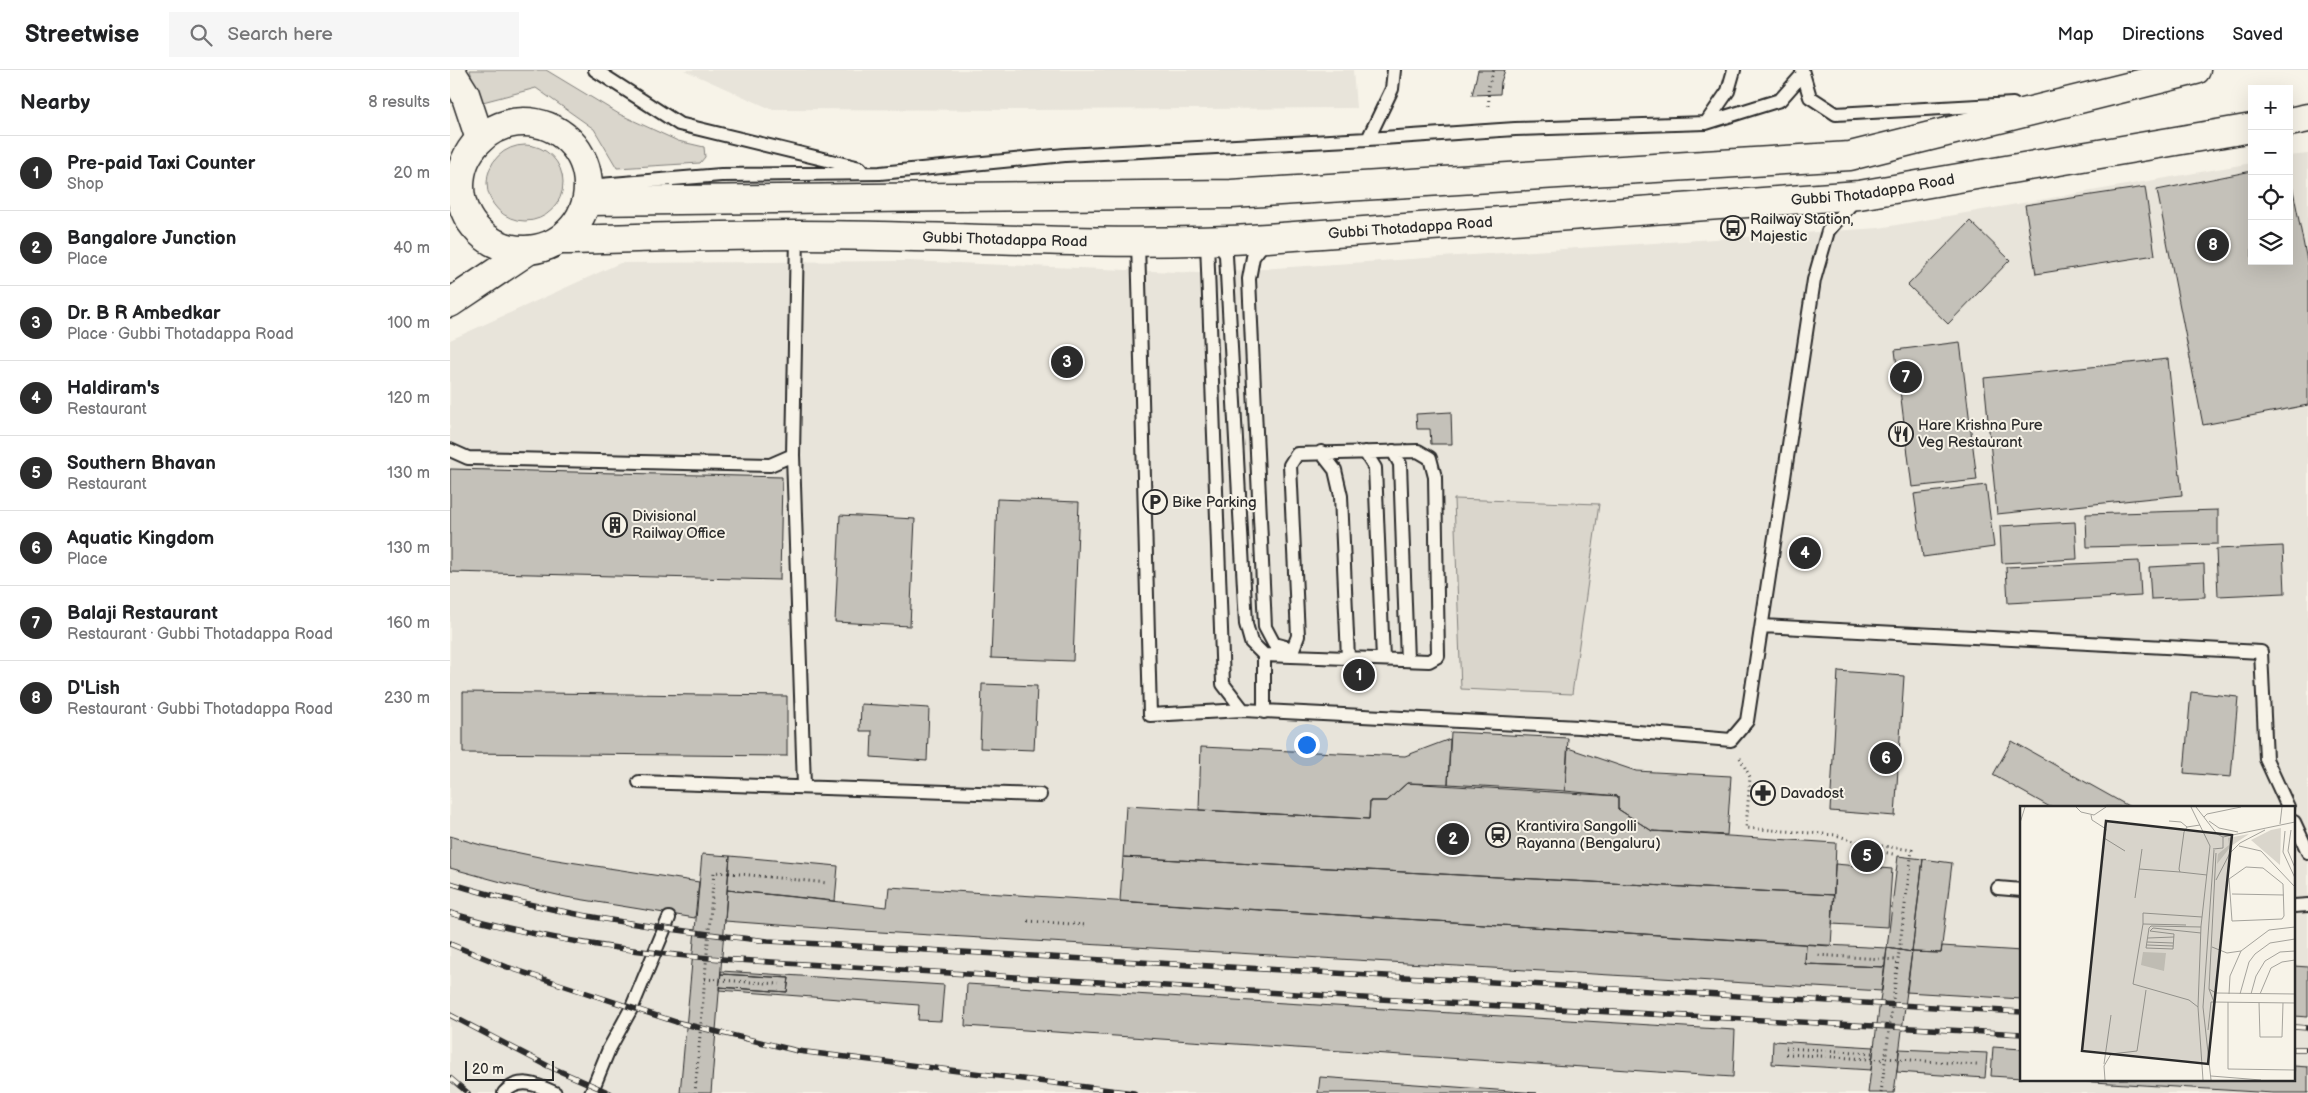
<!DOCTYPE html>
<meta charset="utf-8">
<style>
:root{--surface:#fff;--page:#f6f6f6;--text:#202124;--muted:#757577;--line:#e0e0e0;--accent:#2b2b2b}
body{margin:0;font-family:"Balsamiq Sans",sans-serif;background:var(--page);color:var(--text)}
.controls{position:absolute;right:15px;top:15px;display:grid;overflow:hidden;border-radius:0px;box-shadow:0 5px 20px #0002}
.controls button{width:45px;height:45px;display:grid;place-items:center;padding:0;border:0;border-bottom:1px solid var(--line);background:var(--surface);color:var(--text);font:25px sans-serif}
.scale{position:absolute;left:15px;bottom:12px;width:89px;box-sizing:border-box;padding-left:5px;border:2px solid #2b2b2b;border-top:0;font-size:14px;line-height:18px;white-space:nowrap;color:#2b2b2b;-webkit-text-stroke:4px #f7f3e8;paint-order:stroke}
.you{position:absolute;left:856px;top:674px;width:18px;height:18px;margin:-12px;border:4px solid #fff;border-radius:50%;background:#1a73e8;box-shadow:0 0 0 8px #1a73e833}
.badge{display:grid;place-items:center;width:32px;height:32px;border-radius:50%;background:var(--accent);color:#fff;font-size:16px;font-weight:700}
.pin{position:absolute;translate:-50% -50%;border:2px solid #fff;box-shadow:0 1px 5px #0006}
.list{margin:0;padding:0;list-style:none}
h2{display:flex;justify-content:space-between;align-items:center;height:65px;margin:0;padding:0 20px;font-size:21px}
h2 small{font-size:16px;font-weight:400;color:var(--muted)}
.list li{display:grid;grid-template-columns:32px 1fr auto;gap:15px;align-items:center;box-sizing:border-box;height:75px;padding:0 20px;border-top:1px solid var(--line)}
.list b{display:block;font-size:19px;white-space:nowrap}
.list p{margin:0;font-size:16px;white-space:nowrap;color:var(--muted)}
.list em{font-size:16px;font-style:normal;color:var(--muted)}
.icon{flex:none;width:28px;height:28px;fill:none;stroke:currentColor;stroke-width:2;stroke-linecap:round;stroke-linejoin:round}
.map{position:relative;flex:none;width:1858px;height:1023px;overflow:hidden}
header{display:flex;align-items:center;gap:30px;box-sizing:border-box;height:70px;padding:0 25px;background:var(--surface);border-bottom:1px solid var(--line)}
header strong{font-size:24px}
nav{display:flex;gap:28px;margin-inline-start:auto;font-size:18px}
.search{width:350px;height:45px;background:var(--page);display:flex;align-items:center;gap:12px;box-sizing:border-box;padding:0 18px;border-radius:0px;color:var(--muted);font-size:19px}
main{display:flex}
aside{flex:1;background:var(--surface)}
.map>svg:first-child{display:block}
.built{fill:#e8e4da;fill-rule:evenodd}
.green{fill:#dad6cc;stroke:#82807c}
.building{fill:#c4c1b9;stroke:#2b2b2b}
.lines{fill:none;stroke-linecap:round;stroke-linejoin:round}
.service-casing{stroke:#2b2b2b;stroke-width:16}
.primary-casing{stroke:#2b2b2b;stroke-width:31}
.path{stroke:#2b2b2b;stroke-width:3;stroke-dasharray:1 4;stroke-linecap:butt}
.service{stroke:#f7f3e8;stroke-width:12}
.primary{stroke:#f7f3e8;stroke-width:28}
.rail-casing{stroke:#2b2b2b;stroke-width:5.5}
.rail{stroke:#f7f3e8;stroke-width:4;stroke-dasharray:11;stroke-linecap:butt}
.path-bridge{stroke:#2b2b2b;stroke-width:3;stroke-dasharray:1 4;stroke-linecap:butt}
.labels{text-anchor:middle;stroke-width:4;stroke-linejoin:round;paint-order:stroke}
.street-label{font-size:15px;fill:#2b2b2b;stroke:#f7f3e8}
.poi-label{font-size:15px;fill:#2b2b2b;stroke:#f7f3e8;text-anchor:start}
.inset-road{fill:none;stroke:#a5a39c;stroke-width:1}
.view{fill:#2b2b2b;fill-opacity:0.15;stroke:#2b2b2b;stroke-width:2.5}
.inset-edge{fill:none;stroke:#2b2b2b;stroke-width:2.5}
</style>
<header>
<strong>Streetwise</strong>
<div class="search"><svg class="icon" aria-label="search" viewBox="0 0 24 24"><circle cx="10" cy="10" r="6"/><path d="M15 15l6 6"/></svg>Search here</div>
<nav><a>Map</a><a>Directions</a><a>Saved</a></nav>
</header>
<main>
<aside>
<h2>Nearby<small>8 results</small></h2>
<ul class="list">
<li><span class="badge">1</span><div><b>Pre-paid Taxi Counter</b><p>Shop</p></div><em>20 m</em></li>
<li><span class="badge">2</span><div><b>Bangalore Junction</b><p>Place</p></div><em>40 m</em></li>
<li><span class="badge">3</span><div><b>Dr. B R Ambedkar</b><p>Place · Gubbi Thotadappa Road</p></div><em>100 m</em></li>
<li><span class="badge">4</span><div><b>Haldiram's</b><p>Restaurant</p></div><em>120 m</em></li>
<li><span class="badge">5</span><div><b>Southern Bhavan</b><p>Restaurant</p></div><em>130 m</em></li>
<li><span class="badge">6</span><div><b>Aquatic Kingdom</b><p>Place</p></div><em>130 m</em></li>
<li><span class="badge">7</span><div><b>Balaji Restaurant</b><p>Restaurant · Gubbi Thotadappa Road</p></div><em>160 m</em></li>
<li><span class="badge">8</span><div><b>D'Lish</b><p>Restaurant · Gubbi Thotadappa Road</p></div><em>230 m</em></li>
</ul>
</aside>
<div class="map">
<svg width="1858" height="1023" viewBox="0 0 1858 1023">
<rect width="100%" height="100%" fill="#f7f3e8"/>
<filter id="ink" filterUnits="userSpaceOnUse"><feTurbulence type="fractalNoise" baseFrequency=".02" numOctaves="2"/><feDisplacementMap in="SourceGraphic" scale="10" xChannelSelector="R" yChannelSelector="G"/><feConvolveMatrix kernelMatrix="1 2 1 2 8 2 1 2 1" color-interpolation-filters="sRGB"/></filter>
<g filter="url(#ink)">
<path class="built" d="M234,0H903L906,38L577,40L321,39Z
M1858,84V1023H0V270L170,193L458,191L751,203L1429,158L1802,93V191H1839V86ZM1572,737H1844V1009H1572Z"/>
<path class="green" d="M20,0H96L169,44L228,71L254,77L255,87L250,93L167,98L144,59L86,18L29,33Z
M37 113a38 38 0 1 1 76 0a38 38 0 1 1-76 0Z
M1004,429L1149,434L1122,624L1011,619Z"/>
<path class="building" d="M1028,0H1055L1051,12L1050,24L1022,25Z
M1839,100L1858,196V335L1753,355L1707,120L1802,101V191H1839Z
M1695,117L1705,185L1586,204L1575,135Z
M1520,151L1560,190L1498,254L1458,215Z
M1510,272L1527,410L1462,417L1445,280Z
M1718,289L1732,425L1547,444L1534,308Z
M1001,342L1002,374H981L980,359H967L966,344Z
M0,399L332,407L330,510L0,502Z
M1536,415L1544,477L1473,487L1464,424Z
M547,429L629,432L623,591L541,588Z
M1768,440V474L1637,477L1636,444Z
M390,445L465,449L460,556L385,552Z
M1625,452L1627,489L1552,493L1550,456Z
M1833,476L1835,523L1768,526L1766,479Z
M1689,491L1691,526L1558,533L1556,497Z
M1754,494L1755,527L1701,529L1699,497Z
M1388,601L1454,606L1445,746L1380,741Z
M532,614L587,616L584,680L530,678Z
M13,622L337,626V686L13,683Z
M1741,622L1788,627L1781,707L1734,703Z
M411,634L479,638L477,691L421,687L422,661H410Z
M1001,662L1118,668L1115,721L998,714Z
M1000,669L998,714L957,713L937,731H920L919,749L749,740L751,677L955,686Z
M1562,671L1680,737H1600L1543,705Z
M1118,678L1186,701L1281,706L1277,765L1202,761L1168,739V726L1115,721Z
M957,713L1168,726V739L1202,761L1386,773L1384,825L673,787L676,736L919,749L920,731H937Z
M0,766L31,775L94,788L249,812L245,848L116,827L55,813L0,798Z
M252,784L280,786L261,1023H230Z
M280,786L388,796L385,831L277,820Z
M1448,786L1473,789L1462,882L1437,878Z
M673,787L1384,825L1381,876L670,831Z
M1473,789L1502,793L1491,883L1462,882Z
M1385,794L1442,799L1438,857L1382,854Z
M439,817L1356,874L1355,894L1435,897L1432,921L396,860L275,851L277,820L437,837Z
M1356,874L1437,878L1435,897L1355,894Z
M1492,876L1572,881V929L1456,922L1462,882L1491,883Z
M1437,878L1462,882L1444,1023H1418Z
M1844,896L1858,897V947L1844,946Z
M271,901L494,915L491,951L468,950L469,935L269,920V917L337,922L339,908L271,904Z
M271,904L339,908L337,922L269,917Z
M517,914L1285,960L1283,1007L515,956Z
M1323,971L1424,977L1421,1000L1322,994Z
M1543,977L1572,979V1008L1541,1006Z
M1449,979L1537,983L1535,1008L1447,1002Z
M1844,996L1858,997V1023H1823L1595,1009H1844Z
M870,1007L1087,1023H868Z"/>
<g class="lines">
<defs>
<path id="service" d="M145,0L229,54L410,98
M1352,0L1360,27L1386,44L1563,34
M1256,53L1278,21L1284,0
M918,69L942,19L944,0
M138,116L271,105L430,103L615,85L918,69L1065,59L1256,53L1330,30L1352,5
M688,171L700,645L793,640
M768,171L776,185L796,554L801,572L814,585L979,591L988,586L985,407L980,388L968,381L847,384L840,395L848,566L843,579L824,574L815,557L799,209L803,187L816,170
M757,172L773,614L793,640L1129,657L1281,670L1297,651L1364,210L1378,161L1407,127
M0,380L18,388L320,395L343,385L347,165
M943,381L950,394L957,590
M871,382L885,400L891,426L898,588
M915,382L925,398L933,589
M343,385L354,716
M1312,556L1811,582L1816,689L1838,737
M814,585V642
M189,712L590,725
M1844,752L1858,782
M1548,818L1572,820
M1844,836L1858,835
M54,1023C69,1006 88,1015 105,1023
M141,1023L159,979L182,937L219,848"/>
<g id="primary">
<path d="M0,0L15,24L30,69"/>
<path d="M1839,52L1858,48"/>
<circle cx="74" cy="116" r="64"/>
<path d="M137,131L781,124L1400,86L1746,0"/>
<path id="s1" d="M113,170C191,168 269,165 348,165C504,165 661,178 817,168L1409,125L1802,58"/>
<path d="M0,233L79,180"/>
</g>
</defs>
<use href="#service" class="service-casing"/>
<use href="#primary" class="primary-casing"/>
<path class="path" d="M1039,36L1038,17L1044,0
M1290,688L1300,707L1296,758L1386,765L1410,773L1462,780L1448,890L1366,885
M1422,780L1443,784
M279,803L378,813
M578,851L637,855
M255,909L330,914
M1336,978L1422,983
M1336,984L1435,990
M1436,988L1527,995"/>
<use href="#service" class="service"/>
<use href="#primary" class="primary"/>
<defs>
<path id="rail" d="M0,813C103,845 211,859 318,871L1572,942
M0,843C89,869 178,882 271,889L996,933L1572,964
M0,874L57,897L226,952L348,981L684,1023
M0,945L98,996L160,1023
M1844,957L1858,958
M1844,979H1858
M0,1008L18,1023"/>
</defs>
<use href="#rail" class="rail-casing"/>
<use href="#rail" class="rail"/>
<path class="path-bridge" d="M245,1023L264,802L279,803
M1431,1023L1448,890"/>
</g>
</g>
<defs>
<symbol id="bus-ring" viewBox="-11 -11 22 22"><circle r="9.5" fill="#f7f3e8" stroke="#2b2b2b" stroke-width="1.5"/><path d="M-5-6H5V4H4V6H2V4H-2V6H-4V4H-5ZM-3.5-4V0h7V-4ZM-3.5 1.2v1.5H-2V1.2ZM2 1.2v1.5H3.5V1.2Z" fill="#2b2b2b"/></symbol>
<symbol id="restaurant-ring" viewBox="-11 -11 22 22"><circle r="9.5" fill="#f7f3e8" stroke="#2b2b2b" stroke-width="1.5"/><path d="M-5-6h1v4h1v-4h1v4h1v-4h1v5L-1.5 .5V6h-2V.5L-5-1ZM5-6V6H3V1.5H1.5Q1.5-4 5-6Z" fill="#2b2b2b"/></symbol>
<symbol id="parking-ring" viewBox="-11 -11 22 22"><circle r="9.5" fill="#f7f3e8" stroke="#2b2b2b" stroke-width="1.5"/><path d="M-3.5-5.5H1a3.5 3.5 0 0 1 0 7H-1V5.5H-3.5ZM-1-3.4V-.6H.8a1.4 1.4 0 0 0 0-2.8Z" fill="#2b2b2b"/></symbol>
<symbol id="building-ring" viewBox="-11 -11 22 22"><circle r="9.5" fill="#f7f3e8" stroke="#2b2b2b" stroke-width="1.5"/><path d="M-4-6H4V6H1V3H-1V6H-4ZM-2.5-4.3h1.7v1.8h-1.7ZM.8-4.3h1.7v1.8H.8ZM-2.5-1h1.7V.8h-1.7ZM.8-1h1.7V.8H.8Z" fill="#2b2b2b"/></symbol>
<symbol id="pharmacy-ring" viewBox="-11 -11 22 22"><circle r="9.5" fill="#f7f3e8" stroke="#2b2b2b" stroke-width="1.5"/><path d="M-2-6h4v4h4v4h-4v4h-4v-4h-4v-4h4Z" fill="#2b2b2b"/></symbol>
<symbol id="station-ring" viewBox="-11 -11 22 22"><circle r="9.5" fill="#f7f3e8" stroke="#2b2b2b" stroke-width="1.5"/><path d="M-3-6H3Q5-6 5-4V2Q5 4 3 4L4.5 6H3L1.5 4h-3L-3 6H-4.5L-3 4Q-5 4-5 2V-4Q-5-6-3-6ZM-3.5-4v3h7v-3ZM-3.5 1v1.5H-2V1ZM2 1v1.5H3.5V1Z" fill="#2b2b2b"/></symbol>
</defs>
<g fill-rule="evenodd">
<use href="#bus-ring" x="1269" y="144" width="28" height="28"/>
<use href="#restaurant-ring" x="1437" y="350" width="28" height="28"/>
<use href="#parking-ring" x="691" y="418" width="28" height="28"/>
<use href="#building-ring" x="151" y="441" width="28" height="28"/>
<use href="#pharmacy-ring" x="1299" y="709" width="28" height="28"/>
<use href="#station-ring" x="1034" y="751" width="28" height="28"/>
</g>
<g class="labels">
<g class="street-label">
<text dy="5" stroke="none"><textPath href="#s1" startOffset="1312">Gubbi Thotadappa Road</textPath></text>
<text dy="5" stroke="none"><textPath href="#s1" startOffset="848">Gubbi Thotadappa Road</textPath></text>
<text dy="5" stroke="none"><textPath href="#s1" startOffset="442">Gubbi Thotadappa Road</textPath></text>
</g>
<g class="poi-label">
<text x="1300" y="154">Railway Station,<tspan x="1300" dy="17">Majestic</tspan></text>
<text x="1468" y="360">Hare Krishna Pure<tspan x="1468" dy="17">Veg Restaurant</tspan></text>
<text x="722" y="437">Bike Parking</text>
<text x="182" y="451">Divisional<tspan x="182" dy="17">Railway Office</tspan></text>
<text x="1330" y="728">Davadost</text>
<text x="1066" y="761">Krantivira Sangolli<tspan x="1066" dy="17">Rayanna (Bengaluru)</tspan></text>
</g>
</g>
<g transform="translate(1570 736)">
<rect width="275" height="275" fill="#f7f3e8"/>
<path d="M261,22L260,59L231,34L251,24ZM229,28L211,40L197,58L198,48L209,39L208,32ZM123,146L146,147L144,165L121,159Z" fill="#dad6cc"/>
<path class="inset-road" d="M56,1L61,6L74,9L86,1M171,1L190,40L181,120L178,201L183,274M176,1L197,28L203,31M71,9L72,14L86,23L84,32L105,45M184,11L187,8L221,1M149,15L161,16L167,21M189,15L199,22L218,26M0,17L5,1M260,18L262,1M180,19L167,21L164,26L159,63L160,66L187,69M271,24L268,45L275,62M265,25L263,46L275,72M203,31L275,16M219,40L241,45L275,81M193,43L203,42V31M226,61L243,62L263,78L264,110L262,113L212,115L209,73ZM119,63L160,66M196,74L210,47L220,37L245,24M212,88L264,89M115,92L122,43M123,118V107L182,111M166,119L123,118L113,178L169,194L178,201M181,127L133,122L130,125L154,128L153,143L126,142L129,122L131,120L181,121M128,132L154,131M127,136L153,137M127,139L153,140M192,141L207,147L221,145M189,183L196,187L275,188M209,188L210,170L221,145L249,124L275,121M220,188L229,156L235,148L250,137L275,133M231,188L236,170L245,155L260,146L275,145M240,188L251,162L262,156L275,154M194,196L189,183L196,47M208,196V263L275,264M239,196L240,231H262L263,197M188,224L191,196L275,197M84,258L91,209M191,270L241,274M85,274L84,260L91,248L117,245L126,184M191,274L183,201L194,44"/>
<path class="view" d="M86,15L212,29L188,258L62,245Z"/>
<rect width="275" height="275" class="inset-edge"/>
</g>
</svg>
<div class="controls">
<button>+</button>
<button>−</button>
<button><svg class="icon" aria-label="locate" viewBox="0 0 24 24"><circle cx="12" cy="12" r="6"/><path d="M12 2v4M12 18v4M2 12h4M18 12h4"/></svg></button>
<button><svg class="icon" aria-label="layers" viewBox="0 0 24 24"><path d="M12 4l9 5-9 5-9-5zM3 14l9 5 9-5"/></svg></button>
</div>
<div class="scale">20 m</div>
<div class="you"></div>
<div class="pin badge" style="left:909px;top:605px">1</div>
<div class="pin badge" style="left:1003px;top:769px">2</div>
<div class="pin badge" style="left:617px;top:292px">3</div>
<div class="pin badge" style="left:1355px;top:483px">4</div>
<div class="pin badge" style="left:1417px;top:786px">5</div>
<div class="pin badge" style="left:1436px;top:688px">6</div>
<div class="pin badge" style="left:1456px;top:307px">7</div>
<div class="pin badge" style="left:1763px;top:175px">8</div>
</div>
</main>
